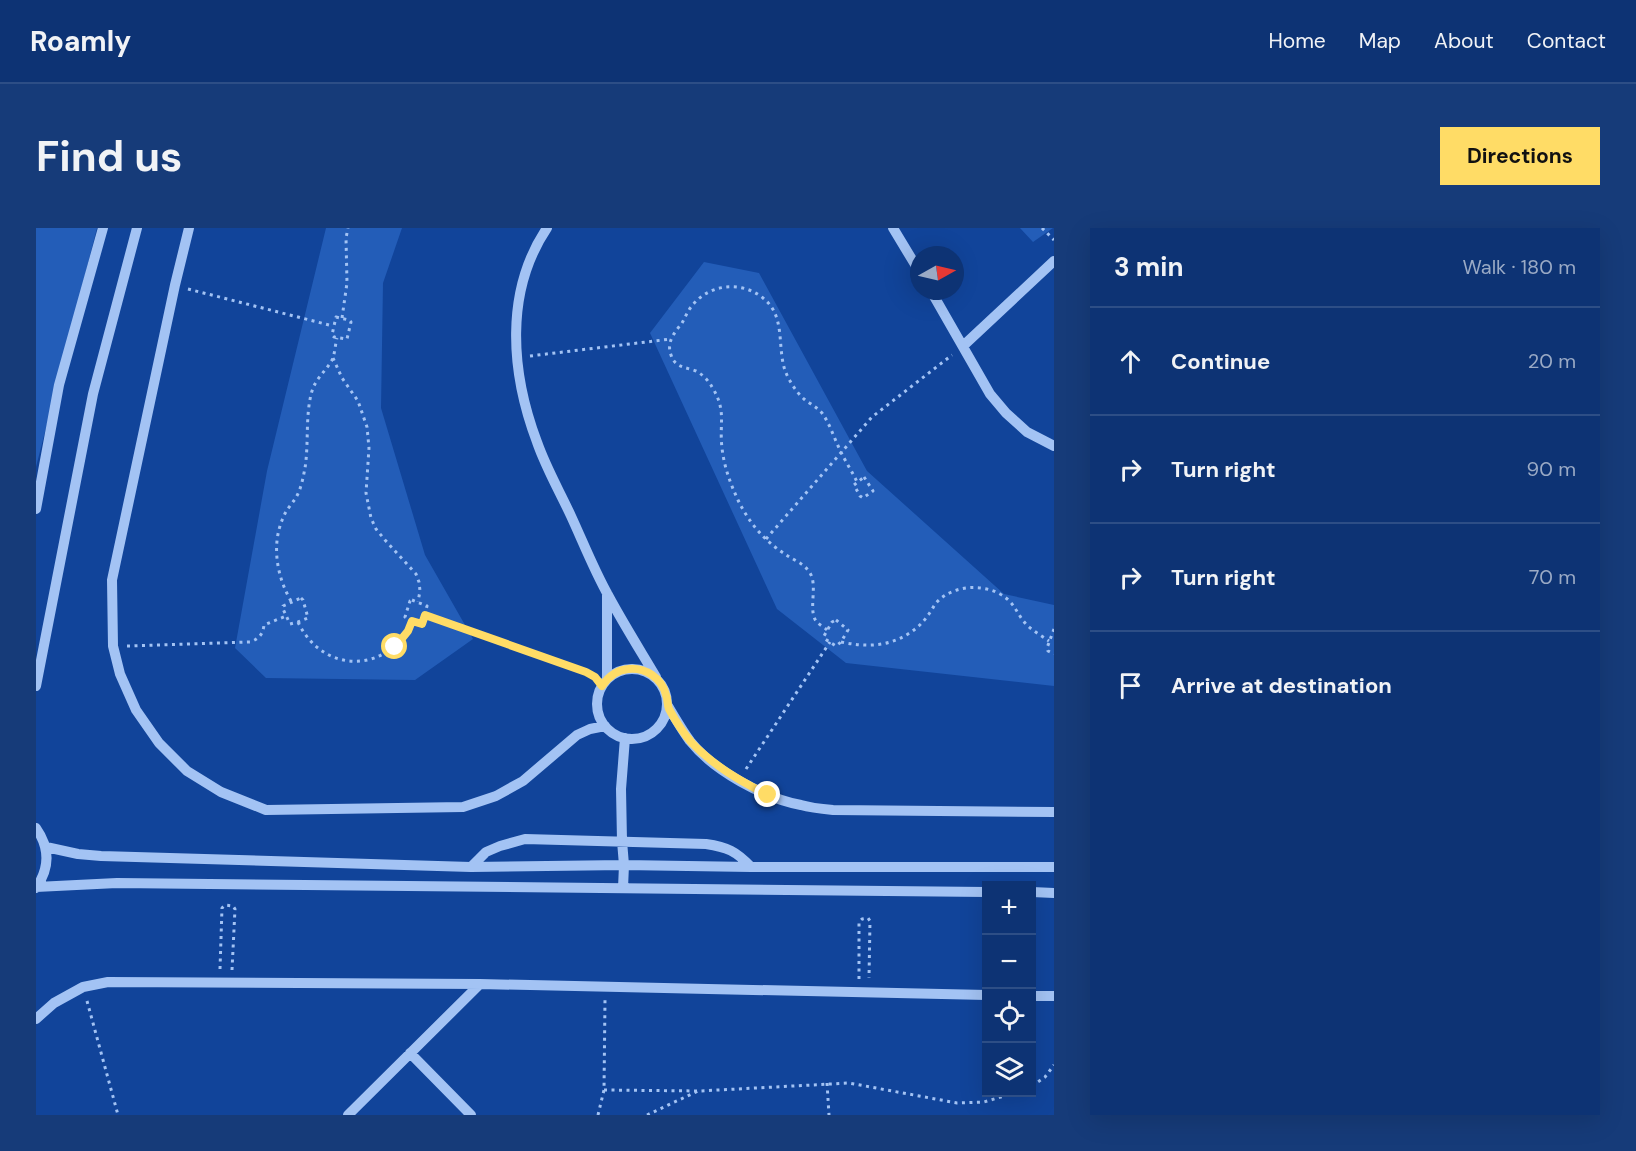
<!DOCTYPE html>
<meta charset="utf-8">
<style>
:root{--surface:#0d3374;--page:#163b79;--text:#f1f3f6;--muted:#9aaac5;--line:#2d4e86;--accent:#ffdc66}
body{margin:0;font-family:"DM Sans",sans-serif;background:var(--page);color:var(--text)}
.controls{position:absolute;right:18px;bottom:18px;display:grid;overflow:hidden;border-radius:0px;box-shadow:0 6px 24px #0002}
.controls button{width:54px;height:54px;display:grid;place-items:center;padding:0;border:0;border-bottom:2px solid var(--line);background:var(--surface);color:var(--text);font:30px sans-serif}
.compass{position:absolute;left:874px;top:18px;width:54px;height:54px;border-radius:50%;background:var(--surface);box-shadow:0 6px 24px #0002;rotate:82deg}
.stop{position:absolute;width:18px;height:18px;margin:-14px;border:4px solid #ffdc66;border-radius:50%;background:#fff}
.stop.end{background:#ffdc66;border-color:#fff;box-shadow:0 2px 6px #0008}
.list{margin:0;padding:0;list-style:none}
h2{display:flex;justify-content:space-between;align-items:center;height:78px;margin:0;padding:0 24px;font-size:26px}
h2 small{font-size:20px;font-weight:400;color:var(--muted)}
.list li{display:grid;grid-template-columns:39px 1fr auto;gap:18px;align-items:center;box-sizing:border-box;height:108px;padding:0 24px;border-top:2px solid var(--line)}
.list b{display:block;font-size:22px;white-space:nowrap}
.list em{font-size:20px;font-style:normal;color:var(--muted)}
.icon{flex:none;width:33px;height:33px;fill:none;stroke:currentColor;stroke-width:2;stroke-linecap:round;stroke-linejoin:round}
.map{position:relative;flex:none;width:1018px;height:887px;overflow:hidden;border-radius:0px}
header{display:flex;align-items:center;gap:36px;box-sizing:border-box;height:84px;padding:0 30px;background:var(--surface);border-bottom:2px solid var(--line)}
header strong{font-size:28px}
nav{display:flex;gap:33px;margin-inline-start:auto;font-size:21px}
.intro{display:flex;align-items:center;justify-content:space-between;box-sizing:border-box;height:144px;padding:0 36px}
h1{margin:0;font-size:42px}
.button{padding:15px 27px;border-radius:0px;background:var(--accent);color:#111;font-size:21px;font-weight:700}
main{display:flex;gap:36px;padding:0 36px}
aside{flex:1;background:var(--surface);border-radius:0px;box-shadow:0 6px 24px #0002}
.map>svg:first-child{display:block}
.green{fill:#235db8}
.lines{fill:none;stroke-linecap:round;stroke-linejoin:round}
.path{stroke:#a3c3f4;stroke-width:3;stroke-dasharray:3 4.5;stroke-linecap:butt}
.minor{stroke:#a3c3f4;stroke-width:10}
.route{stroke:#ffdc66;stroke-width:8}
</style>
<header>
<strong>Roamly</strong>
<nav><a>Home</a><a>Map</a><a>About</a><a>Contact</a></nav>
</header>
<div class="intro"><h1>Find us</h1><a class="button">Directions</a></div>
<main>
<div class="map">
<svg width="1018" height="887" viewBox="0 0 1018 887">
<rect width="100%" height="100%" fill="#11449a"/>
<path class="green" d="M0,0H61L0,239Z
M290,0H366L347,55L345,180L389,327L437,411L379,452L230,450L199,420L231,243Z
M984,0H1017L997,14Z
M668,34L723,45L831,243L968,366L1018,377V458L810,435L741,381L614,105Z"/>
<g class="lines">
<path class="path" d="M1006,0L1018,12
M152,61L297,98
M300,89L313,92L315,94L311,111L298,109L296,107Z
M306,90L311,55L310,10L312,0
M494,128L635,111
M297,130L306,150L322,173L331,199L333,220L330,265L335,290L340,301L349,312L380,346L383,354L384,363L382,374
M828,249L837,263L827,270L824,268L818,257Z
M730,311L836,189L916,127
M265,370L267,372L272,390L262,394L254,396L247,381V378Z
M376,372L391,378L386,396L369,389L374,373Z
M255,373C241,349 235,317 247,290C250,282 255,277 259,271C265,262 267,250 269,240C273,215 269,187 276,163C280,150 290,143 296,132C299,126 299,117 301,110
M389,387L550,444L557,448
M800,392L812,402L805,414L800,418L789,411L788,408L796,394Z
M262,394C287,447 353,446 376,393
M1018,401L1011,420L1012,423L1018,426
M791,402C788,399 782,396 780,393C772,381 782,358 774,345C768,335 757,332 749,326C728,313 712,293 702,272C694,255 688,238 686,220C683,195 691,183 676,159C673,153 666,146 660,143C650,139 639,140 635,127C630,114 639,104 646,95C649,90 651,84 655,79C672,56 705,52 727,70C751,89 740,120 750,145C754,154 761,165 768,171C774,176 781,179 786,185C794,196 798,210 804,222C809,233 816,243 821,254
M805,414C829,419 851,419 872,406C880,401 887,395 892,387C895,384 897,379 900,375C915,358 944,355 964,366C980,375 980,386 991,397C997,403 1006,408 1013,413
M91,418L214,414C223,411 227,406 228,397L250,388
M710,541L794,414
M184,741L186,680L189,677L197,678L199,681L196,742
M823,751V694L826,691L832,690L834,693L833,750
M51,773L82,887
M791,855L793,887
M996,858L1009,849L1018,837
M568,862L664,863L813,855L921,875L948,874L982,864
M562,887L568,862L569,772
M611,887L662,863"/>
<path class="minor" d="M153,0L139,57L76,352L77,418L84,446L100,482L123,515L151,543L185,564L230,582L427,579L460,568L487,553L541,507L554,501L569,498
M511,0C468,64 475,145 501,214C510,240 524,264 535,288C547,314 558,342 572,367C587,395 604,422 620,449
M857,0L883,43
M895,63L954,166L970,185L991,204L1018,218
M927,118L1018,33
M0,281L23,157L67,0
M571,365V451
M561 476a35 35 0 1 1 70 0a35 35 0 1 1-70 0Z
M0,458L57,166L101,0
M632,478C639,490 646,502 654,513C678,543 728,570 765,577C775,580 786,581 797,582L1018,584
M0,600C14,620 14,640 0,660
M10,619L42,626L65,628L435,639L588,637L715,639H1018
M435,639L450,624L464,618L489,611L670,616C691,619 700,623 715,639
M0,659L81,655L951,664
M587,660L588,637L586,613L585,561L589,510
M996,664L1018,665
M996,768H1018
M0,791L18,775L47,759L72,754L444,756L951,767
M374,825L435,887
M312,887L444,756"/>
</g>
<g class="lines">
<path class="route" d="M359,419L372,403L376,393L386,396L389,387L550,444L559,449L566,458C572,449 581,442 592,441C609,439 626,450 630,467C632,472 631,476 633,481C639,492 648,506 656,515C678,538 704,553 732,567"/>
</g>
</svg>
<div class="controls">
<button>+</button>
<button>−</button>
<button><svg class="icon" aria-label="locate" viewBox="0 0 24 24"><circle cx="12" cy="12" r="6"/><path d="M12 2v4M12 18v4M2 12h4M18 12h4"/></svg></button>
<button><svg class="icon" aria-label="layers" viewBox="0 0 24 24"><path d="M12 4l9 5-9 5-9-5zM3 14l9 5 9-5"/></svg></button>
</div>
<svg class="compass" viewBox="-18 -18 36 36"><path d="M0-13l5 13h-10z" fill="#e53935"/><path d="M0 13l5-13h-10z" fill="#9aaac5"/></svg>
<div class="stop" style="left:359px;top:419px"></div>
<div class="stop end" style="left:732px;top:567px"></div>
</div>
<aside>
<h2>3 min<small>Walk · 180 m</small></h2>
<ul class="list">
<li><svg class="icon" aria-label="ahead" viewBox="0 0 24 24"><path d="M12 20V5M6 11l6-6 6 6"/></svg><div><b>Continue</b></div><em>20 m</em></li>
<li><svg class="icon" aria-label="right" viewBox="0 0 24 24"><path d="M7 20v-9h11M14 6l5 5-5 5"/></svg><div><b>Turn right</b></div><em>90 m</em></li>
<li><svg class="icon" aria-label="right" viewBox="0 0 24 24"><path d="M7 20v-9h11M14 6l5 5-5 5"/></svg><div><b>Turn right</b></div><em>70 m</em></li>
<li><svg class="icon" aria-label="arrive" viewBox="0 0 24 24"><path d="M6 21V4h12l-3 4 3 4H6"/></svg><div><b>Arrive at destination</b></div></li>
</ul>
</aside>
</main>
